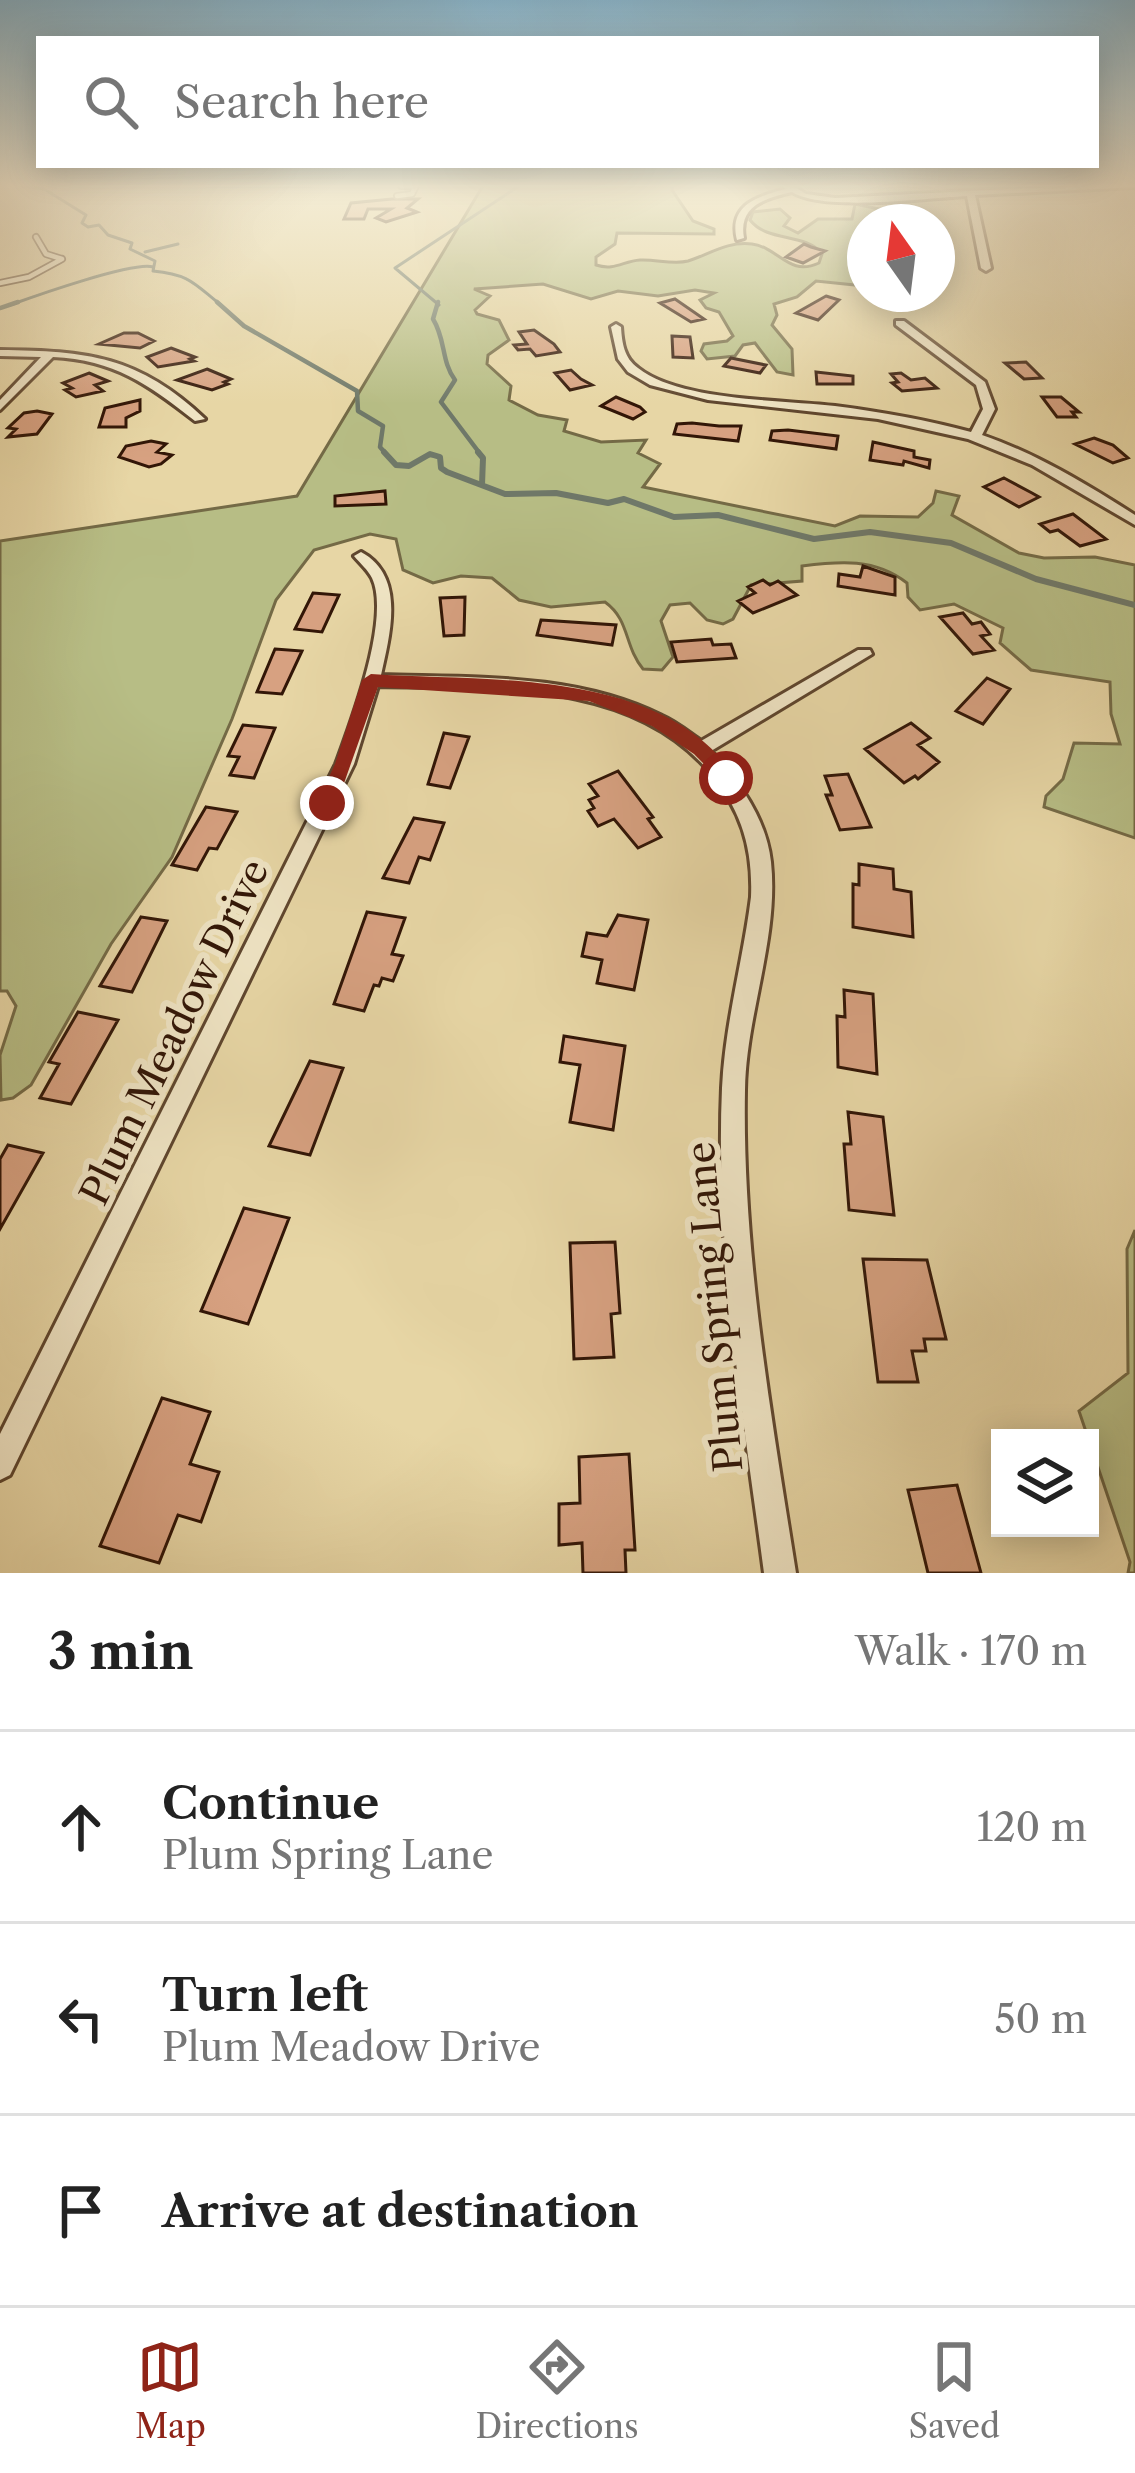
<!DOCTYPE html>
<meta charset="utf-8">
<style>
:root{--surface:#fff;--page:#f2f2f2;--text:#222;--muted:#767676;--line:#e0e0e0;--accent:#8f2418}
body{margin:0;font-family:"Libre Caslon Text",serif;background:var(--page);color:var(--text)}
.controls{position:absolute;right:36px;bottom:36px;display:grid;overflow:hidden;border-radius:0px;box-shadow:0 6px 30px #0003}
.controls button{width:108px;height:108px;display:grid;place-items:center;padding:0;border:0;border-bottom:3px solid var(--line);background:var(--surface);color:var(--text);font:60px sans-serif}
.compass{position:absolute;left:847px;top:204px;width:108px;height:108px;border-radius:50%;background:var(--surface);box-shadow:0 6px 30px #0003;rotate:346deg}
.stop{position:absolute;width:36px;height:36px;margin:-27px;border:9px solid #8f2418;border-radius:50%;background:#fff}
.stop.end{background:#8f2418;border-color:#fff;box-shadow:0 3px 12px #0008}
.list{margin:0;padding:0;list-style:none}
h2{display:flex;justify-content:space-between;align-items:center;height:156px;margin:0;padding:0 48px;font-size:51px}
h2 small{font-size:39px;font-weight:400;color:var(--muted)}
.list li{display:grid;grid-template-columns:78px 1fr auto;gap:36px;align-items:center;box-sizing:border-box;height:192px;padding:0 48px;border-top:3px solid var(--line)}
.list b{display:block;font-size:45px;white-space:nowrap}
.list p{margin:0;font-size:39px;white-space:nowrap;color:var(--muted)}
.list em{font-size:39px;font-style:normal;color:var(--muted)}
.icon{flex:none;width:66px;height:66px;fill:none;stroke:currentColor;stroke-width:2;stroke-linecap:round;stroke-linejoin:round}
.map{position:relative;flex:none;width:1135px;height:1573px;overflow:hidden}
.search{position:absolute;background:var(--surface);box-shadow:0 6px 30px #0003;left:36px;right:36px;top:36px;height:132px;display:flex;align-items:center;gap:30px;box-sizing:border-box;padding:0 42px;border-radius:0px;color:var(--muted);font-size:45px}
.sheet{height:732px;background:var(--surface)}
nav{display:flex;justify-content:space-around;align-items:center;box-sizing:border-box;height:168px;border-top:3px solid var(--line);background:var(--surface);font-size:33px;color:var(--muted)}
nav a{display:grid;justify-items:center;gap:6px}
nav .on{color:var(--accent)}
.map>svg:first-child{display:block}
.green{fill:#b7bd85;stroke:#746a46;stroke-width:3}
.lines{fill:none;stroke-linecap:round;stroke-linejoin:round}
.stream-far2{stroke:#6f7869;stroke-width:3}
.stream-far1{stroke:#6f7869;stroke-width:4.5}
.stream{stroke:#6f7869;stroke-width:6}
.building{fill:#d7a181;stroke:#321607;stroke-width:3}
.service-casing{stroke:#5f462e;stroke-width:8}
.minor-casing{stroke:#5f462e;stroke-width:6}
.service{stroke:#efe4c4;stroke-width:4.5}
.minor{fill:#efe4c4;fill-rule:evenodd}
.route{fill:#8f2418}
.labels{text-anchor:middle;stroke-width:12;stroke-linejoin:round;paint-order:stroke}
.near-street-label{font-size:39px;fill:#321607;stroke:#efe4c4}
</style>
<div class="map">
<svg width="1135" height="1573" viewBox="0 0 1135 1573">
<rect width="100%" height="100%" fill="#e7d6a5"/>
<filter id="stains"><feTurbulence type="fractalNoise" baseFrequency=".00167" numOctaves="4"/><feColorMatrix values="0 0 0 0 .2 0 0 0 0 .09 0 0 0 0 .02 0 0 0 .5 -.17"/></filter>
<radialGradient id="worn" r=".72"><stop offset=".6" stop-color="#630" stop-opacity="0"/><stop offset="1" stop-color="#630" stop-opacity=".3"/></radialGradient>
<path class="green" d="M484,184H688L672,186V190L693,221L714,229V234L617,233L615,244L596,257V265C615,271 623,261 640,260C656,259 673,265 688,261C710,254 727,241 752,244C780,248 788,277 819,263L822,254C805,232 768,243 750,220L753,212L780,209L790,218L784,226L798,233L818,219H852L855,204L903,214L895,222H865V286L816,281L797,297L774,304L777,315L772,325L792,349L793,375L777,372L755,343L743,345L735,356L707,359L701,351L704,344L727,341L733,336L719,312L706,308L700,300L714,293L695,290L658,296L618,291L591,299L543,284L474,289L490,296L475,310L477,314L499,320L509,340L488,355L487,364L511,386L509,400L538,415L567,420L564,431L601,442L646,440L638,453L660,464L643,487L835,526L860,516L918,517L933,503L936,491L959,496L952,515L1019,553L1044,558L1095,557L1135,565V838L1044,807L1046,796L1063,779L1074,743L1120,744L1111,714L1110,682L1031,670L1000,643L1003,628L954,604L920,610L908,597L907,583C875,558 840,561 802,566V581L751,585L733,619L723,624L707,620L690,603L670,605L661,621L673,657L662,670L643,669C624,646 630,620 605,602L551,607L519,600L492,578L461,576L433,583L403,570L396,539L370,534L314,550L276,600L232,719L172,857L111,944L31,1085L13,1098L1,1100L0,1055L16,1006L7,991H0V541L297,496Z
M1135,1230V1573H1128L1130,1562L1079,1411L1128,1373L1127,1249Z"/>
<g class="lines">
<path class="stream-far2" d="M24,184L21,186L44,189L86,215L82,223L88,227L99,225L108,235L132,243L130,249L155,261L153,271C191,275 193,283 221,305
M145,252L178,244
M10,305C35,296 134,261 153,267
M439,305L395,268L522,184"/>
<path class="stream-far1" d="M217,302L244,326L357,391L358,411L383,426L380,447L387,455
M438,302L433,319C446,340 441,361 455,380L441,402L481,455
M0,308L18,302
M428,455H433"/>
<path class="stream" d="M384,452L396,465L409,466L430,454L440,457L441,468L447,472L505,494L556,493L608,503L624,499L674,517L718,515L814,539L870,532L951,543L1036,579L1135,605
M478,452L483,458L482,485"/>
</g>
<path class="building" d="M392,199H418L407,208L417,212L386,222L376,218L391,209H368L364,219H344L351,203Z
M804,244L811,247L825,251L803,263L786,257Z
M826,296L839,300L818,320L796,313Z
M675,299L704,319L691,322L660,303Z
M534,330L554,344L560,352L536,356L530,349L518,350L514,345L527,344L519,332Z
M124,333H138L154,341L140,348L99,344Z
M672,336L690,337L693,358L673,357Z
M171,348L195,357L190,359L194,361L158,367L147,357Z
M731,358L766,365L760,373L724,366Z
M1026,362L1042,378L1024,379L1005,363Z
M207,369L231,379L224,382L228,384L212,390L177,380Z
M571,370L581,379L592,385L570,390L555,373Z
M816,372L853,376V384H817Z
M89,373L108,381L95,385L103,391L76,397L65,390L72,388L63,383Z
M901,373L911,380L925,378L937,388L902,391L892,383L898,382L891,374Z
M616,397L640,407L645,412L633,419L601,406Z
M1042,397H1061L1079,412H1072L1076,417H1057Z
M140,400V411L126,418V427H99L105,408Z
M37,411L52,414L37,434L8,437L16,429L8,428L24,413Z
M692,423L719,426H741L738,441L674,434L677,424Z
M788,430L838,436L836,449L770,440L772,431Z
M1094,438L1113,445L1128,458L1113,463L1075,444Z
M151,441L166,444L157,452L172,455L161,464L149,467L119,457L126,446Z
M873,442L914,451V457L930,460L929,468L904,461L903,465L870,460Z
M1004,478L1032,493L1039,497L1019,507L984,487Z
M385,491L386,504L335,506V496Z
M1073,514L1106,539L1080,546L1058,530L1050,532L1040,524Z
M863,566L895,577V595L838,586L839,574L860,577Z
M763,580L770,585L778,581L797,595L753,613L738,601L755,593L748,587Z
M313,593L339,595L322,632L295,629Z
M465,597L464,635L444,636L440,598Z
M963,613L972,624L981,622L990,634L981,636L994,650L973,654L940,617Z
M541,620L616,625L612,645L537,635Z
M711,639L713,645L731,644L736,658L677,662L671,642Z
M275,649L302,651L282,694L257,692Z
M987,678L1010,689L983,724L956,711Z
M911,723L930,738L918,745L939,762L918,779L915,776L904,783L865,749Z
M243,725L275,728L254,778L230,775L239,757L228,756Z
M444,733L469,737L450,788L428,784Z
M618,771L653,817L648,819L661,837L638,848L614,819L598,826L588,811L594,808L589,800L598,796L589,784Z
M848,774L871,827L840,830L826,795H832L825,776Z
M206,807L237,812L217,849L209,848L197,870L172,865Z
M414,818L444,823L430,860L419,857L409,883L383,878Z
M859,864L893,869L894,889L911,892L913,937L853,927V884L859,885Z
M367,912L405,918L392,954L403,956L393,981L382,978L379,986L374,985L364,1011L334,1004Z
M618,915L648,920L634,990L597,983L602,960L582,956L587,933L607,936Z
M141,917L167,921L132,992L100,986Z
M844,990L873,994L877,1074L838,1067L837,1016L845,1017Z
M78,1012L118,1020L71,1104L40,1098L59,1064L49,1062Z
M564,1036L625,1046L613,1130L570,1122L580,1065L560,1062Z
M310,1061L343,1068L310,1155L269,1146Z
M848,1112L883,1117L894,1215L849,1210L844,1144H851Z
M8,1145L43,1153L0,1229V1159Z
M244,1208L289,1218L248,1324L201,1311Z
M615,1242L620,1313L611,1314L614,1357L574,1359L570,1243Z
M863,1259L927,1260L946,1339H924L926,1351H912L918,1382H878Z
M162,1398L210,1412L190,1464L219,1472L201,1522L178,1515L159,1563L100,1546Z
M629,1454L635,1550H625L626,1573H583L582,1543L559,1545V1504L580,1503L579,1457Z
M957,1485L981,1573H928L908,1490Z"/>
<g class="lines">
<defs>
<path id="service" d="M207,184H310
M397,196L412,194L416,186H401
M36,237L46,254L62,259
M0,283L29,277L62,259"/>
<path id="minor" d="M780,184H790L806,194L835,198L1108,184H1135V187L975,195L991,268L986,271L981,268L967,196C925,198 825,212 792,192C765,198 738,206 744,238L737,240C728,205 758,196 786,189Z
M896,321H904L985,382L995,409L982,435C1037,454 1086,484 1135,515V525L1032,465L968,439L878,419L708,400L650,385L628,372L618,359L611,327L616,324L621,327C622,343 624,358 638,368C679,401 782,400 835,406C881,412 927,420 971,432L983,409L976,385L896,325Z
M0,350C87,351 139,356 205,419L195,421C148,384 114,360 53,357L0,410V400L41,357L0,356Z
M361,552C406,576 390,634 381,675C475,678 576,673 662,716C676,722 688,732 701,741L858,650H870L872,654L711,751C740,783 766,818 771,862C779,938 746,1014 745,1090C742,1251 771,1414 796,1573H764C743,1414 715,1249 722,1088C725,1023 743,961 751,897C753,847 741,809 708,770C628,678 489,689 378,686L354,764L10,1475L0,1480V1434L336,764C351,723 391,618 372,578C368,570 360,563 354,556Z"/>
</defs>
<use href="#service" class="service-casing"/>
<use href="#minor" class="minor-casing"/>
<use href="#service" class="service"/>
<use href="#minor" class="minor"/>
</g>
<linearGradient id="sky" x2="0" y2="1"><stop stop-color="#87b6cf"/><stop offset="0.46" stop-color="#f4edd6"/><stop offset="1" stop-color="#f4edd6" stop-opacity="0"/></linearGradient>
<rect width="1135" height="404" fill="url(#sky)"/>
<path class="route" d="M371,674C487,682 663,667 736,778L726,786L694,754L652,726L589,701L378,687L337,803L334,809H320L317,803L335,764L362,680Z"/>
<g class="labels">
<g class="near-street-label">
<text transform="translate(174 1032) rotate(-64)" y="14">Plum Meadow Drive</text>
<text transform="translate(714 1307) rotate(-95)" y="14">Plum Spring Lane</text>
</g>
</g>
<rect width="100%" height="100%" filter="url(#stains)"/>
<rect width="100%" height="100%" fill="url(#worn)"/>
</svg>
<div class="controls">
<button><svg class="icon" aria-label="layers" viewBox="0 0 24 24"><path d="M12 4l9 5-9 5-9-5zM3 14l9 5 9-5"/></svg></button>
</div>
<svg class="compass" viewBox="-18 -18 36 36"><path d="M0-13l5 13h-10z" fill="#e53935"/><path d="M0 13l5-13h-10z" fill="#767676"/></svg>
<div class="stop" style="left:726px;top:778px"></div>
<div class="stop end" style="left:327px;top:803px"></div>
<div class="search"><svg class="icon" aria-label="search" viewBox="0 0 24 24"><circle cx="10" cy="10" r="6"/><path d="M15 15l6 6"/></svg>Search here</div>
</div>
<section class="sheet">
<h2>3 min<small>Walk · 170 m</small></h2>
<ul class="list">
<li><svg class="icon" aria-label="ahead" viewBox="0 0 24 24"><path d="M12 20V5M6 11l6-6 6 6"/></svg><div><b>Continue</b><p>Plum Spring Lane</p></div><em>120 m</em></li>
<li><svg class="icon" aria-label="left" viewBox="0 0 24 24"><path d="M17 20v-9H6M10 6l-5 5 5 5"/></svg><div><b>Turn left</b><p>Plum Meadow Drive</p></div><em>50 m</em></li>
<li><svg class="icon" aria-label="arrive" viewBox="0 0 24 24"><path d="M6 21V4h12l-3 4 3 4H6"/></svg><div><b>Arrive at destination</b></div></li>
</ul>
</section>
<nav>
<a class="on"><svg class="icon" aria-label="map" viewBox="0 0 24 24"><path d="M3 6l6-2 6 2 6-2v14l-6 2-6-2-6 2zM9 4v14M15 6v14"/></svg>Map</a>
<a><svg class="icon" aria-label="directions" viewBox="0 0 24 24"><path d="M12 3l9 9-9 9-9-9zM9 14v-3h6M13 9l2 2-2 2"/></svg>Directions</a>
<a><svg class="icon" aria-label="saved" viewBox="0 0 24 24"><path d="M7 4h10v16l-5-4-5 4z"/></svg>Saved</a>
</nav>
